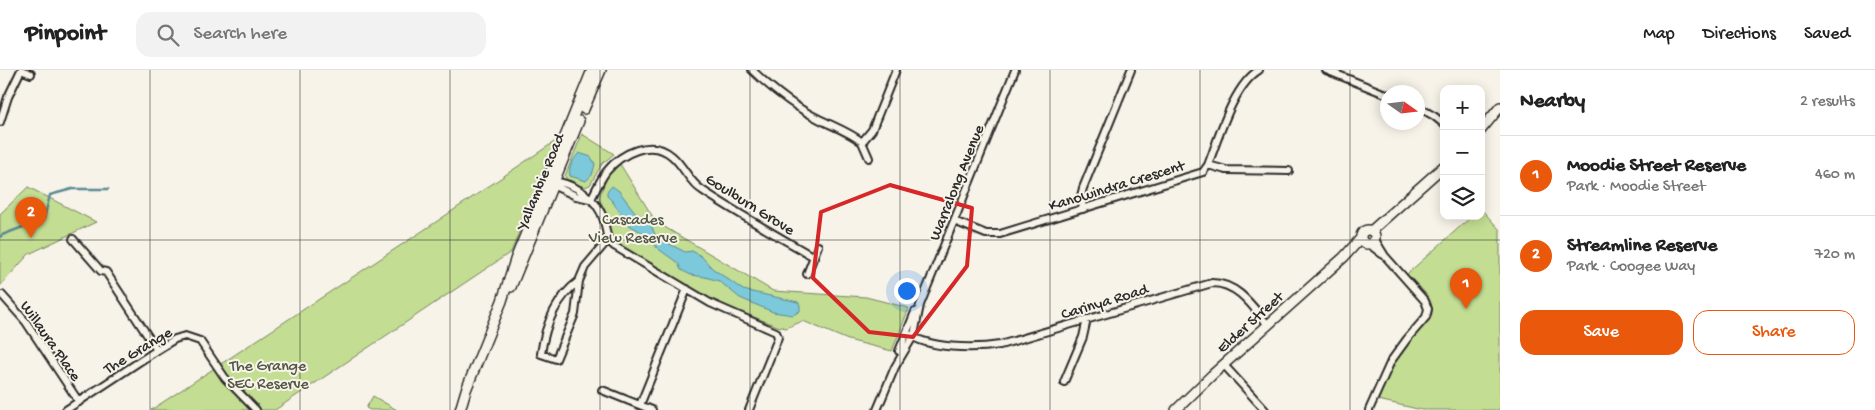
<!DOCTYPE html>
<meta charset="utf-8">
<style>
:root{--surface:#fff;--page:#f2f2f2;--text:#222;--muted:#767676;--line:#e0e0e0;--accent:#ea580c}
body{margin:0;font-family:"Gochi Hand",sans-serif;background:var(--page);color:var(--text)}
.controls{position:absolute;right:15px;top:15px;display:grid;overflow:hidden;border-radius:10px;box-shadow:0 2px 12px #0003}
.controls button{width:45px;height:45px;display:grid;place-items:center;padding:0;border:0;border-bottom:1px solid var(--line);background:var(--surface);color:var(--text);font:25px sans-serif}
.compass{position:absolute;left:1380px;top:15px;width:45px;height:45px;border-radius:50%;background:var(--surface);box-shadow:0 2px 12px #0003;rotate:104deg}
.you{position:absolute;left:906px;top:220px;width:18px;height:18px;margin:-12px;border:4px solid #fff;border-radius:50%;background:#1a73e8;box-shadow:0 0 0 8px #1a73e833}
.badge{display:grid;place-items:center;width:32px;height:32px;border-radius:50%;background:var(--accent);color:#fff;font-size:16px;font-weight:700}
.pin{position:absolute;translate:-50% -41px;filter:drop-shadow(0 1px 2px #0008)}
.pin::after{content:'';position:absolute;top:26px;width:18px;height:15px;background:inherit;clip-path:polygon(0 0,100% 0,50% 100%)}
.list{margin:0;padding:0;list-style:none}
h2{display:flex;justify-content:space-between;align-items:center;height:65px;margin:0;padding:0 20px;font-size:21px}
h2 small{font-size:16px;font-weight:400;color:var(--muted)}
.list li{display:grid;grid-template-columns:32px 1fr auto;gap:15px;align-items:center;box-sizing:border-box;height:80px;padding:0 20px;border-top:1px solid var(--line)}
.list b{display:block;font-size:19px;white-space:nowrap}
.list p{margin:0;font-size:16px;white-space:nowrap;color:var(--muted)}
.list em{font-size:16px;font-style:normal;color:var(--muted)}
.actions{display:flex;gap:10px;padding:15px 20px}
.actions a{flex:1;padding:11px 0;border:1px solid var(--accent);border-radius:15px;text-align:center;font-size:18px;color:var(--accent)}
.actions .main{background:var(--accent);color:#fff}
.icon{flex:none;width:28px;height:28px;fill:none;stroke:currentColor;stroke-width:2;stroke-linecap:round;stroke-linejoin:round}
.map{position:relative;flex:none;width:1500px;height:340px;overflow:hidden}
header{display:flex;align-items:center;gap:30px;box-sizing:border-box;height:70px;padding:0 25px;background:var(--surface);border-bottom:1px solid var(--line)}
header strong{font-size:24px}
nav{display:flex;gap:28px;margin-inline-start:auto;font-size:18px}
.search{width:350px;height:45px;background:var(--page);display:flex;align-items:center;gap:12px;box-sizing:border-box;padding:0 18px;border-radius:15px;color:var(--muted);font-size:19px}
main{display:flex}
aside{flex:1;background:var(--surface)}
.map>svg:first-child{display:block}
.green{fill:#c3dd93;stroke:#77845f}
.water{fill:#7cc9db;stroke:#5c8a95}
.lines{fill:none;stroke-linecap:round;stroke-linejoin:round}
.stream{stroke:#5c8a95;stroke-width:2.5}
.minor-casing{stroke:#2b2b2b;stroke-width:10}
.tertiary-casing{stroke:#2b2b2b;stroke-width:12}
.minor{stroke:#f7f3e8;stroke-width:6}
.tertiary{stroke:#f7f3e8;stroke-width:9}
.marked{fill:none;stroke:#d62828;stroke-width:4;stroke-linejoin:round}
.grid{fill:none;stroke:#2b2b2b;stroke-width:1;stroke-opacity:0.55}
.labels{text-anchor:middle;stroke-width:4;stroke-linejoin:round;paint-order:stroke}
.street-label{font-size:16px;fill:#2b2b2b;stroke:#f7f3e8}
.park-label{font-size:16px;fill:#515845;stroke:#f7f3e8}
</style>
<header>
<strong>Pinpoint</strong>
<div class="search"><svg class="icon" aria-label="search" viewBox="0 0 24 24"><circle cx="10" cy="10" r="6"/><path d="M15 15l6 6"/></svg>Search here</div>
<nav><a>Map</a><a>Directions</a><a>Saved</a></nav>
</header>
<main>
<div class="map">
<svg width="1500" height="340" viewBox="0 0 1500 340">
<rect width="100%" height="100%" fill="#f7f3e8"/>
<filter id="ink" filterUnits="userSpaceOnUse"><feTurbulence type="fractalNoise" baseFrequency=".02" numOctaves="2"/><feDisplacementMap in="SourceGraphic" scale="10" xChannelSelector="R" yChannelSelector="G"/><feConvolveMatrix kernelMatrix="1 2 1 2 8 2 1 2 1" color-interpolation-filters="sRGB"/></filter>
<g filter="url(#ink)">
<path class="green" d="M582,64L614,84L602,94L590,115L585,117L567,111L565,106Z
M557,70L511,182L275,340H151L430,156Z
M620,94L656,152L773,221L866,227L909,238L892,281L848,270L803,251L786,258L777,256L711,230L615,173L609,164V149L599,128L607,107Z
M28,117L96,152L29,184L0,216V144Z
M1481,139L1500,160V340H1422L1378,330C1387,306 1398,285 1414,266C1422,258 1434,250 1432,238C1431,225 1415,213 1407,204L1472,146H1481Z
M373,326L397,340H370L366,338Z"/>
<path class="water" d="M579,83L591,87L595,94L592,105L586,111L570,106C568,97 573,90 579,83Z
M612,116L619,121L635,142L650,152L656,167L685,182L692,181L701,186L712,198L743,220L798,232L800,235V241L793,245L773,242L740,228L719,211L705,207L691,205L681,200L678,193L657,178L650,167L629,155L612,131L607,126V122Z"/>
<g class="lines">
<path class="stream" d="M0,167L2,165L44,149L50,125L72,119H108"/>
<defs>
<path id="minor" d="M21,0L31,4
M752,0C772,19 793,36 817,48C832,56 848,61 862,72L872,60L896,0
M1326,0L1388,25
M1418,37L1434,46L1444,54
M0,52L8,27L21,0
M862,72L869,88
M1208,95L1226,100L1289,101
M550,111C573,112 598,128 604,151C607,161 605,169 614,176L710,233L776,262L778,267L776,273L749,340
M550,114L576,126L590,129
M591,129C596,120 600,110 606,102C621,83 651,68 672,86C684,96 689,112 702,120C738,144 776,165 814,187
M1083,139L1081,126L1083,118L1131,0
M954,151L986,164H1000L1203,102L1208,95C1219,67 1233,16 1259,0
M73,169L101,201L106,202L157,280
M1369,174L1382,184
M807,204L818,176
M579,211C555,229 545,255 541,284L556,289L575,244L579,211L585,197L608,170
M2,225L26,252L79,332
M907,263C928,279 975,279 1000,275L1212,213C1238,213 1253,237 1268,255
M899,281L915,242
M1224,295L1265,340
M1064,312L1083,267L1087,249
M602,320L652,340
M640,335L687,219
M66,340L157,280L175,269L185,266L200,271L225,308L256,340
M877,340L895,297L914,265L920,235L1015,0
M1369,340L1391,291L1407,269L1426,247L1428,239L1425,231L1385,186L1374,168"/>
<path id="tertiary" d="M584,39L601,0
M1481,60L1500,37
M1361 167a7 7 0 1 1 14 0a7 7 0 1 1-14 0Z
M1371,161L1444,96
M511,217L579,51
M460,340L466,320L502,231L515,190L592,0
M1176,340L1212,305L1344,187L1361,168"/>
</defs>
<use href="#minor" class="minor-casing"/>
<use href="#tertiary" class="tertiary-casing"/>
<use href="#minor" class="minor"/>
<use href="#tertiary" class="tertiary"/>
</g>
</g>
<path class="marked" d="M890,115L972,138L967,196L913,267L869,262L813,208L821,142Z"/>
<path class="grid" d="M150,0V340M300,0V340M450,0V340M600,0V340M750,0V340M900,0V340M1050,0V340M1200,0V340M1350,0V340M0,170H1500"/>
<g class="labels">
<g class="street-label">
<text transform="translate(539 111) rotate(-68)" y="6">Yallambie Road</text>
<text transform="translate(955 112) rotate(-68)" y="6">Warralong Avenue</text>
<text transform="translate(1116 114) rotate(-17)" y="6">Kanowindra Crescent</text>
<text transform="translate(751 133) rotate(32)" y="6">Goulburn Grove</text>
<text transform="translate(1104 230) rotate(-17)" y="6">Carinya Road</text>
<text transform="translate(1249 251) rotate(-42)" y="6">Elder Street</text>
<text transform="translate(52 270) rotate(55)" y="6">Willaura Place</text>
<text transform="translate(137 279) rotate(-31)" y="6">The Grange</text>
</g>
<g class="park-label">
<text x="633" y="154">Cascades<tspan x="633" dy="18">View Reserve</tspan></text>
<text x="268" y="300">The Grange<tspan x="268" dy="18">SEC Reserve</tspan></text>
</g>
</g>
</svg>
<div class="controls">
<button>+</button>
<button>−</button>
<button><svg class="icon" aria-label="layers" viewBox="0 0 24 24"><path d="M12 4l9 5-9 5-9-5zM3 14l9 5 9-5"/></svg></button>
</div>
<svg class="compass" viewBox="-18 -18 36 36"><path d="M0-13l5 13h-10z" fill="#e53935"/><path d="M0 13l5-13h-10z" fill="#767676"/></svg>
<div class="you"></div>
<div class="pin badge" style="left:1466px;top:239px">1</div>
<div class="pin badge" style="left:31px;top:168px">2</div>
</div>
<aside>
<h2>Nearby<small>2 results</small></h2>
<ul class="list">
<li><span class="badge">1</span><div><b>Moodie Street Reserve</b><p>Park · Moodie Street</p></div><em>460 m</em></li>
<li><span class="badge">2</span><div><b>Streamline Reserve</b><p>Park · Coogee Way</p></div><em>720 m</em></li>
</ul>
<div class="actions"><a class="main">Save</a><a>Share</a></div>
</aside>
</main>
